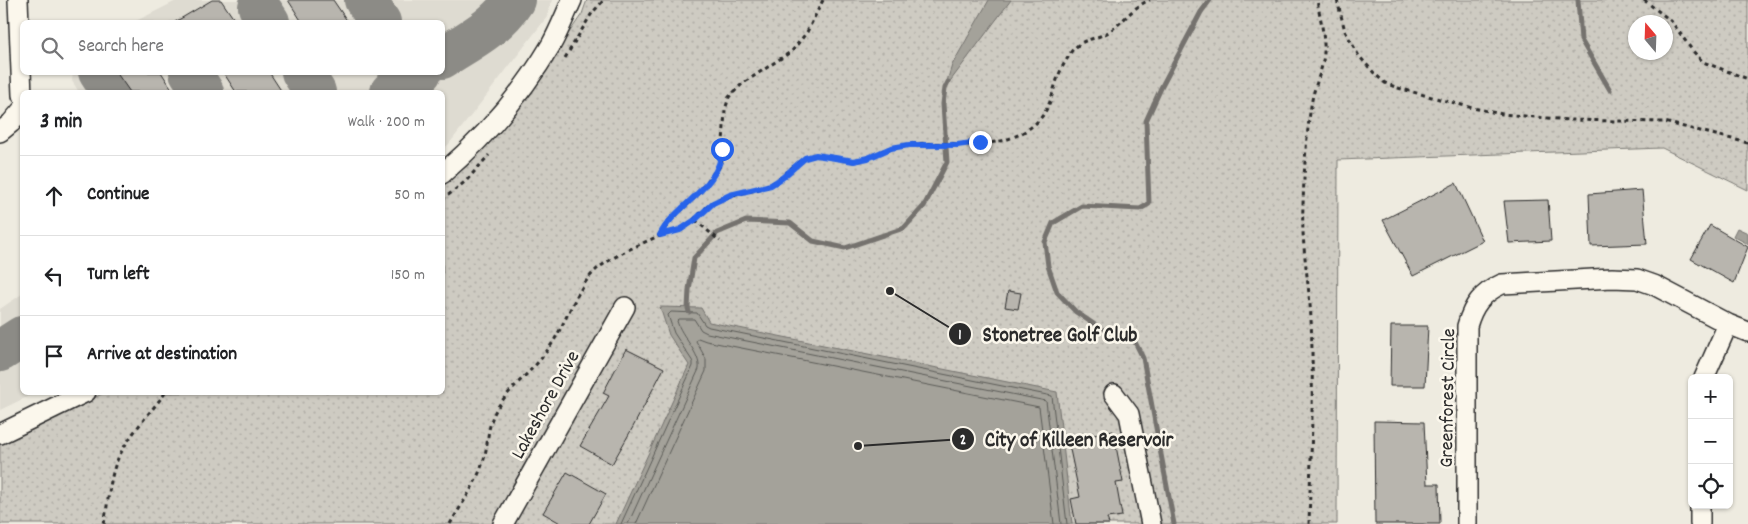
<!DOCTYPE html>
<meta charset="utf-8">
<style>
:root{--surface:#fff;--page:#f2f2f2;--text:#202124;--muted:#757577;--line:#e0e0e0}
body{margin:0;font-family:Dekko,sans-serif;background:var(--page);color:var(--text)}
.controls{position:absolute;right:15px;bottom:15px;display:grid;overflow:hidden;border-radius:8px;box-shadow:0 1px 4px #0004}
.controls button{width:45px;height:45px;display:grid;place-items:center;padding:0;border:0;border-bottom:1px solid var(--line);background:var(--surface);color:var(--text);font:25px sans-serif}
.compass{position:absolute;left:1628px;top:15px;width:45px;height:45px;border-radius:50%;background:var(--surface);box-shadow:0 1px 4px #0004;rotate:341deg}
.stop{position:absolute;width:15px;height:15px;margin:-11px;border:4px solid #2563eb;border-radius:50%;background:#fff}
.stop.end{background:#2563eb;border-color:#fff;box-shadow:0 1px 5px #0008}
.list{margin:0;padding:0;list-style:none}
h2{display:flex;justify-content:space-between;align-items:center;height:65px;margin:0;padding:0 20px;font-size:21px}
h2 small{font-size:16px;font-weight:400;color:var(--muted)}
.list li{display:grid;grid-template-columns:32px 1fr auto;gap:15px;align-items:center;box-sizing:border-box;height:80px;padding:0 20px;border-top:1px solid var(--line)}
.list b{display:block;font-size:19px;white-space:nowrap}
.list em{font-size:16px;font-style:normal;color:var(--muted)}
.icon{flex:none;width:28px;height:28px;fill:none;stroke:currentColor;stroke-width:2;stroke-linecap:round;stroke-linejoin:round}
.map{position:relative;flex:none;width:1748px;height:524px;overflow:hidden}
.search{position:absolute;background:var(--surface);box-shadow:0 1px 4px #0004;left:20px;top:20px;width:425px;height:55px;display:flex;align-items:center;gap:12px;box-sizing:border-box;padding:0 18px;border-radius:8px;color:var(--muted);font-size:19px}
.panel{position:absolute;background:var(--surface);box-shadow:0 1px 4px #0004;left:20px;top:90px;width:425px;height:305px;border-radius:8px}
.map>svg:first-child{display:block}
.built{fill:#dedbd1}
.grass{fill:url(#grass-dots);stroke:#7c7b76;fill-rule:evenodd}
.water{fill:#a4a29a;stroke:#74726e}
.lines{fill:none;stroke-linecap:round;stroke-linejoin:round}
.shore{stroke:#5b5b57;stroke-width:1}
.stream{stroke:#74726e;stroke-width:5}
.taxiway{stroke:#8c8b86;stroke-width:42}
.building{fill:#b8b5ae;stroke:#2b2b2b}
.minor-casing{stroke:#2b2b2b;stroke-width:22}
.path{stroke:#2b2b2b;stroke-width:3;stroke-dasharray:4 4;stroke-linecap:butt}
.minor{stroke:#fbf7ec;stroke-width:19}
.route{stroke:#2563eb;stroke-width:6}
.labels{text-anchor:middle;stroke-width:5;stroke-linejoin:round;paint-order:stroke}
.street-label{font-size:20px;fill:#2b2b2b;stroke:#fbf7ec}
.leader{fill:none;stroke:#2b2b2b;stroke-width:2}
.callout-dot{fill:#2b2b2b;stroke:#fbf7ec;stroke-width:2}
.mark-label{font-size:15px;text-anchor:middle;font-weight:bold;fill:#fff}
.callout-label{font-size:21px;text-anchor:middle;font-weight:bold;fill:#2b2b2b;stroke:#fbf7ec;stroke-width:5;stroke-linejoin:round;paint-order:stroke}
</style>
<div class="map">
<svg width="1748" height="524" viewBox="0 0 1748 524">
<defs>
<pattern id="grass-dots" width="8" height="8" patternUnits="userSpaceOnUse" patternTransform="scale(1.25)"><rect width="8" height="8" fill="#cecbc2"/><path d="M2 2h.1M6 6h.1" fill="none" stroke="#b1aea7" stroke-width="1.8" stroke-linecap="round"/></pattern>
</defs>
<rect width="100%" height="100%" fill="#eeebe0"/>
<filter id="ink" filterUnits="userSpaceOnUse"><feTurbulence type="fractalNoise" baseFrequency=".02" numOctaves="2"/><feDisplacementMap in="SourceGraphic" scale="10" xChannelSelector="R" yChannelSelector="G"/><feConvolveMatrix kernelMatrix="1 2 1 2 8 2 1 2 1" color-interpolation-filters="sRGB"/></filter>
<g filter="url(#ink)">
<path class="built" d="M178,0H552L547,17L449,144L443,149L442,92H79L72,81L73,72H442V22H134Z
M22,294V392L35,393L0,410V309Z"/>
<path class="grass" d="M587,0H1748V190L1662,148L1338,160L1337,524H0V443L104,393L442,392L443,186L468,165L531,88L582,14ZM1636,22H1666V52H1636Z"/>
<path class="water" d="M989,0H1011L945,88L952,65Z
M1737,228L1748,233V244L1733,236Z
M660,307L701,308L709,322L1057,392L1072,524H616L689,365L669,335Z"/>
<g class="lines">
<path class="shore" d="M621,524L693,366V362L674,333L668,315L671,312L697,313L705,325L709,327L1052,396L1067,524
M628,524L699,369C701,354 681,336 677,321L679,319H694L701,330L707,333L1046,401L1061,524
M636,524L706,371V359L696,341L698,338L706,341L1039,407L1054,524"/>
<path class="stream" d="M1578,0L1581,40L1610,90
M689,312L688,308L689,290L694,258L717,233L746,221L790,223L813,241L845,248L904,228L924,206L947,162L943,104L945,88L948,82
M1174,524L1143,358L1133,338L1101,329L1076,312L1057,292L1048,266L1045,242L1053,223L1082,206L1140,209L1149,204L1146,121L1161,88L1201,12L1210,0"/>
<path class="taxiway" d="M365,0L380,22
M259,7L269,22
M442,58C468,41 497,27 514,0
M99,72L112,92
M190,72L203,92
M302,72L315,92
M391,92L421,72
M0,351L22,337"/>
</g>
<path class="building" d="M212,0H221L236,22H175Z
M288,0H333L348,22H302Z
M116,72H161L174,92H130Z
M223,72H269L282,92H236Z
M1456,183L1483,241L1413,276L1383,220Z
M1642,190L1647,244L1591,246L1589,194Z
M1548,200L1551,241L1509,243L1504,201Z
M1710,225L1748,247L1734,283L1691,259Z
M1008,291L1021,293L1018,309L1005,307Z
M1391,326H1428L1425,386H1390Z
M626,349L664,368L633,427L612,464L580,446L609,396L603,393Z
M1374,421L1424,422L1427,484H1439L1440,524H1375Z
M1113,431L1123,482L1116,483L1122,516L1107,518L1109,524H1076L1071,499L1080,497L1068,440Z
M567,472L606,494L589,524H562L543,513Z"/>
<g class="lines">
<defs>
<path id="minor" d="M18,0L22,95
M0,132L11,123L22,110
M442,174C485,137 522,94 551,45C559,31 565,15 572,0
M1728,324L1748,332
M1114,394L1129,414L1151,524
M0,434L86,392
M1700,505V524
M503,524L625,307
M1467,524V326C1473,305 1482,293 1502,284L1612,278L1637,279L1654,285L1728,324L1704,378"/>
</defs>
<use href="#minor" class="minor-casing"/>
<path class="path" d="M1337,0L1345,31L1359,56L1376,75L1385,83L1398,88L1473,108L1502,114L1569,120L1664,122L1748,143
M1644,0L1671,21L1692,50L1703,62L1748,79
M565,58L592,13L604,0
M442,200L466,181L489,155
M695,220L720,241
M660,235L668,222L698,194L719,167L722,159L725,110L729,97L742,84L792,51L807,32L823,0
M104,524C108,504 109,482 116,463C126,438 150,413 166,392
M450,524C461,505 475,486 482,465C489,447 486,427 496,410C510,386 534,371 549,348C565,326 576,288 596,270C609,258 642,243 659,236C666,233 675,232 682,229C695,222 703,208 715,202C733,193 752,192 770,185C786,178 795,159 813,156C827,154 842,161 856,161C869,160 879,151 892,148C932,137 981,154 1020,134C1058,114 1047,90 1067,59C1069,56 1071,50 1075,48C1083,39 1095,39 1105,34C1122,25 1131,7 1150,0
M1309,524C1311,456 1314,388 1311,319C1309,281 1301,244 1303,206C1304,171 1306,135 1312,100C1315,84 1323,69 1324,53C1325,36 1320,17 1317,0"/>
<use href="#minor" class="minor"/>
</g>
</g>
<g class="lines" filter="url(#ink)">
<path class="route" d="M722,149C721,187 675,205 660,235L680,230L695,220L713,203L730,195L771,185L782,178L805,158L816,155L854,161L868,158L891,148L909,145H957L980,142"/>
</g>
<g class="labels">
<g class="street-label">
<text transform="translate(1446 398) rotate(-89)" y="7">Greenforest Circle</text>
<text transform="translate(544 404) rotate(-61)" y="7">Lakeshore Drive</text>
</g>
</g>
<path class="leader" d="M890 291L960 334M858 446L963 439"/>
<g class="callout-dot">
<circle cx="890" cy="291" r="5"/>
<circle cx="858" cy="446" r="5"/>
<circle cx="960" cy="334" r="12"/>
<circle cx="963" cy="439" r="12"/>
</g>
<g class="mark-label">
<text x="960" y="339">1</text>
<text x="963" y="444">2</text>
</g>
<g class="callout-label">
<text x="1060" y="341">Stonetree Golf Club</text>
<text x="1079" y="446">City of Killeen Reservoir</text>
</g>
</svg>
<div class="controls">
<button>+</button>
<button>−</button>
<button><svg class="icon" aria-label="locate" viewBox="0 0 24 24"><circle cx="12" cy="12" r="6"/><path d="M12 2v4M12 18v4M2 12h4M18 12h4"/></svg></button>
</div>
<svg class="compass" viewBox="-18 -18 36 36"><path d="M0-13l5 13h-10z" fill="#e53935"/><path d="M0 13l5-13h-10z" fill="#757577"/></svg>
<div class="stop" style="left:722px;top:149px"></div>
<div class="stop end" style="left:980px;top:142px"></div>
<div class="search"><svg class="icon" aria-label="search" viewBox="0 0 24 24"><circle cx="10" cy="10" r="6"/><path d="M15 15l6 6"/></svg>Search here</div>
<section class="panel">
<h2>3 min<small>Walk · 200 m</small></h2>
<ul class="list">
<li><svg class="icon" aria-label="ahead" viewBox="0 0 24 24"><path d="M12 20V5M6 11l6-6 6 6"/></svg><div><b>Continue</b></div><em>50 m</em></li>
<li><svg class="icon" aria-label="left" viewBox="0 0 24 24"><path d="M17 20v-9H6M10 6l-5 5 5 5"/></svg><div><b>Turn left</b></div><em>150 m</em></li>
<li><svg class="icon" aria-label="arrive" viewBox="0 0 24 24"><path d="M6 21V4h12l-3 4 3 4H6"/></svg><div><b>Arrive at destination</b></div></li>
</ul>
</section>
</div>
